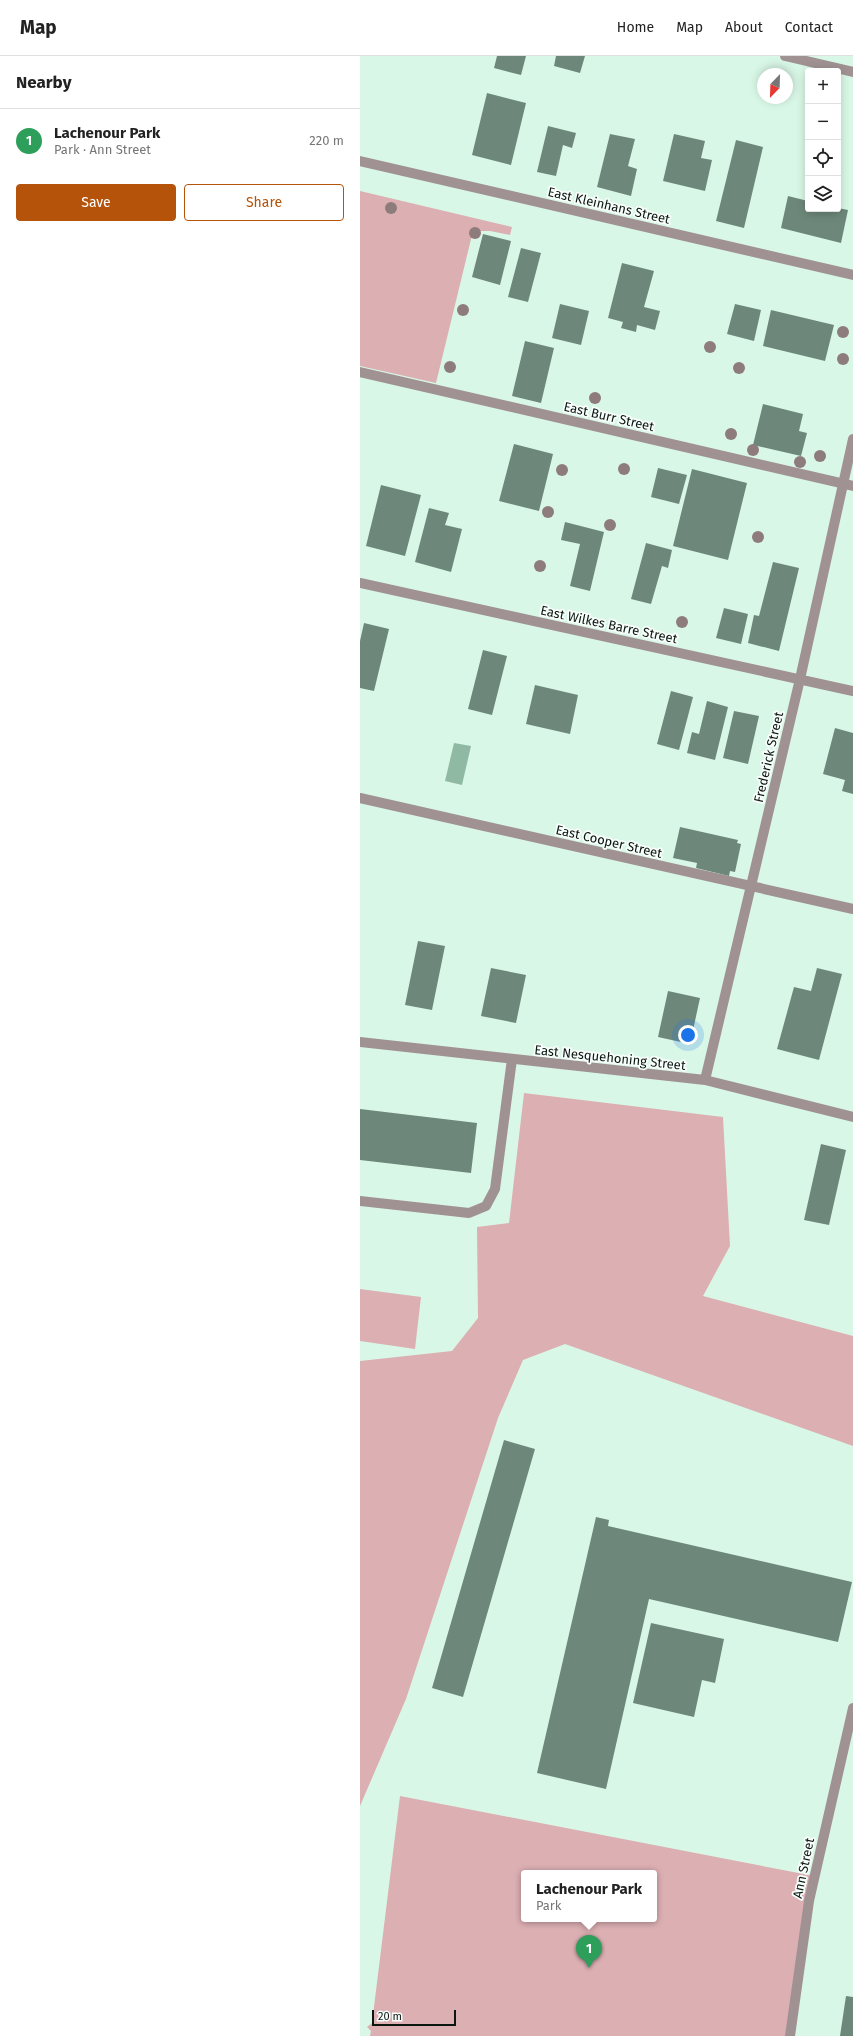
<!DOCTYPE html>
<meta charset="utf-8">
<style>
:root{--surface:#fff;--page:#f2f2f2;--text:#222;--muted:#767676;--line:#e0e0e0;--accent:#b45309}
body{margin:0;font-family:"Fira Sans",sans-serif;background:var(--page);color:var(--text)}
.controls{position:absolute;right:12px;top:12px;display:grid;overflow:hidden;border-radius:4px;box-shadow:0 2px 10px #0003}
.controls button{width:36px;height:36px;display:grid;place-items:center;padding:0;border:0;border-bottom:1px solid var(--line);background:var(--surface);color:var(--text);font:20px sans-serif}
.compass{position:absolute;left:397px;top:12px;width:36px;height:36px;border-radius:50%;background:var(--surface);box-shadow:0 2px 10px #0003;rotate:203deg}
.scale{position:absolute;left:12px;bottom:10px;width:84px;box-sizing:border-box;padding-left:4px;border:2px solid #0c1611;border-top:0;font-size:11px;line-height:14px;white-space:nowrap;color:#0c1611;-webkit-text-stroke:3px #f8fefb;paint-order:stroke}
.you{position:absolute;left:328px;top:979px;width:14px;height:14px;margin:-10px;border:3px solid #fff;border-radius:50%;background:#1a73e8;box-shadow:0 0 0 6px #1a73e833}
.badge{display:grid;place-items:center;width:26px;height:26px;border-radius:50%;background:var(--accent);color:#fff;font-size:13px;font-weight:700}
.pin{position:absolute;translate:-50% -33px;filter:drop-shadow(0 1px 2px #0008)}
.pin::after{content:'';position:absolute;top:21px;width:14px;height:12px;background:inherit;clip-path:polygon(0 0,100% 0,50% 100%)}
.popup{position:absolute;left:161px;top:1814px;width:136px;height:52px;box-sizing:border-box;display:grid;place-content:center;border-radius:4px;background:var(--surface);filter:drop-shadow(0 1px 3px #0005);font-size:13px;white-space:nowrap;color:var(--muted)}
.popup b{font-size:15px;color:var(--text)}
.popup::after{content:'';position:absolute;left:50%;top:100%;margin-left:-8px;border:8px solid transparent;border-top-color:var(--surface)}
.list{margin:0;padding:0;list-style:none}
h2{display:flex;justify-content:space-between;align-items:center;height:52px;margin:0;padding:0 16px;font-size:17px}
h2 small{font-size:13px;font-weight:400;color:var(--muted)}
.list li{display:grid;grid-template-columns:26px 1fr auto;gap:12px;align-items:center;box-sizing:border-box;height:64px;padding:0 16px;border-top:1px solid var(--line)}
.list b{display:block;font-size:15px;white-space:nowrap}
.list p{margin:0;font-size:13px;white-space:nowrap;color:var(--muted)}
.list em{font-size:13px;font-style:normal;color:var(--muted)}
.actions{display:flex;gap:8px;padding:12px 16px}
.actions a{flex:1;padding:9px 0;border:1px solid var(--accent);border-radius:4px;text-align:center;font-size:14px;color:var(--accent)}
.actions .main{background:var(--accent);color:#fff}
.icon{flex:none;width:22px;height:22px;fill:none;stroke:currentColor;stroke-width:2;stroke-linecap:round;stroke-linejoin:round}
.map{position:relative;flex:none;width:493px;height:1980px;overflow:hidden}
header{display:flex;align-items:center;gap:24px;box-sizing:border-box;height:56px;padding:0 20px;background:var(--surface);border-bottom:1px solid var(--line)}
header strong{font-size:19px}
nav{display:flex;gap:22px;margin-inline-start:auto;font-size:14px}
main{display:flex}
aside{flex:1;background:var(--surface)}
.map>svg:first-child{display:block}
.green{fill:#dcafb3;fill-rule:evenodd}
.water{fill:#90b9a4}
.building{fill:#6d887a}
.lines{fill:none;stroke-linecap:round;stroke-linejoin:round}
.minor{stroke:#a09293;stroke-width:10}
.tree{fill:#8d7c7b}
.labels{text-anchor:middle;stroke-width:3.5;stroke-linejoin:round;paint-order:stroke}
.street-label{font-size:13px;fill:#0c1611;stroke:#f8fefb}
</style>
<header>
<strong>Map</strong>
<nav><a>Home</a><a>Map</a><a>About</a><a>Contact</a></nav>
</header>
<main>
<aside>
<h2>Nearby<small></small></h2>
<ul class="list">
<li><span class="badge" style="background:#2e9e5b">1</span><div><b>Lachenour Park</b><p>Park · Ann Street</p></div><em>220 m</em></li>
</ul>
<div class="actions"><a class="main">Save</a><a>Share</a></div>
</aside>
<div class="map">
<svg width="493" height="1980" viewBox="0 0 493 1980">
<rect width="100%" height="100%" fill="#d9f7e7"/>
<path class="green" d="M0,135L152,171L150,179L130,175H113L76,327L0,310Z
M164,1037L363,1061L370,1190L343,1240L493,1280V1390L205,1288L163,1304L138,1362L46,1643L0,1750V1305L92,1295L118,1262L117,1171L149,1167Z
M0,1233L61,1241L55,1293L0,1285Z
M40,1740L454,1820L431,1980H10L11,1975L7,1971L12,1967ZM164,1817H294V1863H164Z"/>
<path class="water" d="M94,687L111,690L102,729L85,725Z"/>
<path class="building" d="M137,0H166L161,19L134,12Z
M196,0H225L220,17L194,10Z
M127,37L166,47L151,109L112,99Z
M188,70L216,77L212,92L203,89L196,120L177,116Z
M250,78L275,83L268,110L277,113L271,140L237,131Z
M314,78L345,85L341,102L352,104L345,135L303,125Z
M376,84L403,91L384,172L356,165Z
M428,140L448,145V153L478,152L488,154L481,187L421,172Z
M123,178L151,185L140,229L112,221Z
M161,192L181,197L168,246L148,241Z
M262,207L294,215L284,251L300,255L295,274L277,269L276,276L261,272L263,266L248,262Z
M200,248L229,255L221,289L192,282Z
M375,248L401,254L394,285L367,278Z
M411,254L474,269L465,305L403,290Z
M165,285L194,292L181,347L152,340Z
M403,348L443,358L439,375L447,377L441,400L393,389Z
M154,388L193,398L179,455L139,445Z
M298,412L327,419L319,448L291,441Z
M332,413L387,427L368,504L313,490Z
M21,429L61,439L45,500L6,490Z
M69,452L89,457L85,469L102,473L91,516L55,506Z
M205,466L244,476L230,535L210,530L220,488L201,484Z
M286,487L312,494L308,512L302,510L291,548L271,543Z
M413,506L439,512L419,595L388,587L394,559L399,560Z
M364,552L388,558L381,588L356,582Z
M4,567L29,573L14,635L0,632V585Z
M123,594L147,600L132,659L108,653Z
M175,629L218,639L210,678L166,668Z
M311,635L333,641L319,694L297,688Z
M347,645L368,651L355,704L327,697L332,676L339,678Z
M374,655L399,660L388,708L363,702Z
M475,672L493,677V738L482,735L485,724L463,718Z
M320,771L378,784L377,787L381,788L375,816L370,815L369,820L336,812L337,807L313,802Z
M58,885L85,890L72,954L45,949Z
M131,912L166,919L156,967L121,960Z
M457,912L482,918L459,1004L417,993L434,931L451,935Z
M308,935L340,942L330,988L298,981Z
M0,1053L117,1067L111,1117L0,1104Z
M461,1088L486,1094L469,1169L444,1164Z
M144,1384L175,1393L103,1641L72,1632Z
M236,1461L249,1464L248,1470L492,1526L478,1586L289,1543L246,1733L177,1717Z
M291,1567L364,1583L355,1627L342,1624L334,1661L273,1647Z
M486,1940L493,1941V1980H480Z"/>
<g class="lines">
<path class="minor" d="M425,0L493,16
M0,105L493,219
M0,316L493,430
M0,527L493,635
M0,742L493,853
M0,986L345,1024L493,1061
M345,1024L440,623L493,383
M0,1145L109,1157L126,1150L135,1133L152,1003
M430,1980L449,1845L493,1652"/>
</g>
<g class="tree">
<circle cx="31" cy="152" r="6"/>
<circle cx="115" cy="177" r="6"/>
<circle cx="103" cy="254" r="6"/>
<circle cx="483" cy="276" r="6"/>
<circle cx="350" cy="291" r="6"/>
<circle cx="483" cy="303" r="6"/>
<circle cx="90" cy="311" r="6"/>
<circle cx="379" cy="312" r="6"/>
<circle cx="235" cy="342" r="6"/>
<circle cx="371" cy="378" r="6"/>
<circle cx="393" cy="394" r="6"/>
<circle cx="460" cy="400" r="6"/>
<circle cx="440" cy="406" r="6"/>
<circle cx="264" cy="413" r="6"/>
<circle cx="202" cy="414" r="6"/>
<circle cx="188" cy="456" r="6"/>
<circle cx="250" cy="469" r="6"/>
<circle cx="398" cy="481" r="6"/>
<circle cx="180" cy="510" r="6"/>
<circle cx="322" cy="566" r="6"/>
</g>
<g class="labels">
<g class="street-label">
<text transform="translate(249 149) rotate(13)" y="5">East Kleinhans Street</text>
<text transform="translate(249 360) rotate(13)" y="5">East Burr Street</text>
<text transform="translate(249 568) rotate(12)" y="5">East Wilkes Barre Street</text>
<text transform="translate(408 701) rotate(-77)" y="5">Frederick Street</text>
<text transform="translate(249 785) rotate(13)" y="5">East Cooper Street</text>
<text transform="translate(250 1001) rotate(6)" y="5">East Nesquehoning Street</text>
<text transform="translate(443 1812) rotate(-78)" y="5">Ann Street</text>
</g>
</g>
</svg>
<div class="controls">
<button>+</button>
<button>−</button>
<button><svg class="icon" aria-label="locate" viewBox="0 0 24 24"><circle cx="12" cy="12" r="6"/><path d="M12 2v4M12 18v4M2 12h4M18 12h4"/></svg></button>
<button><svg class="icon" aria-label="layers" viewBox="0 0 24 24"><path d="M12 4l9 5-9 5-9-5zM3 14l9 5 9-5"/></svg></button>
</div>
<svg class="compass" viewBox="-18 -18 36 36"><path d="M0-13l5 13h-10z" fill="#e53935"/><path d="M0 13l5-13h-10z" fill="#767676"/></svg>
<div class="scale">20 m</div>
<div class="you"></div>
<div class="pin badge" style="left:229px;top:1912px;background:#2e9e5b">1</div>
<div class="popup"><b>Lachenour Park</b>Park</div>
</div>
</main>
